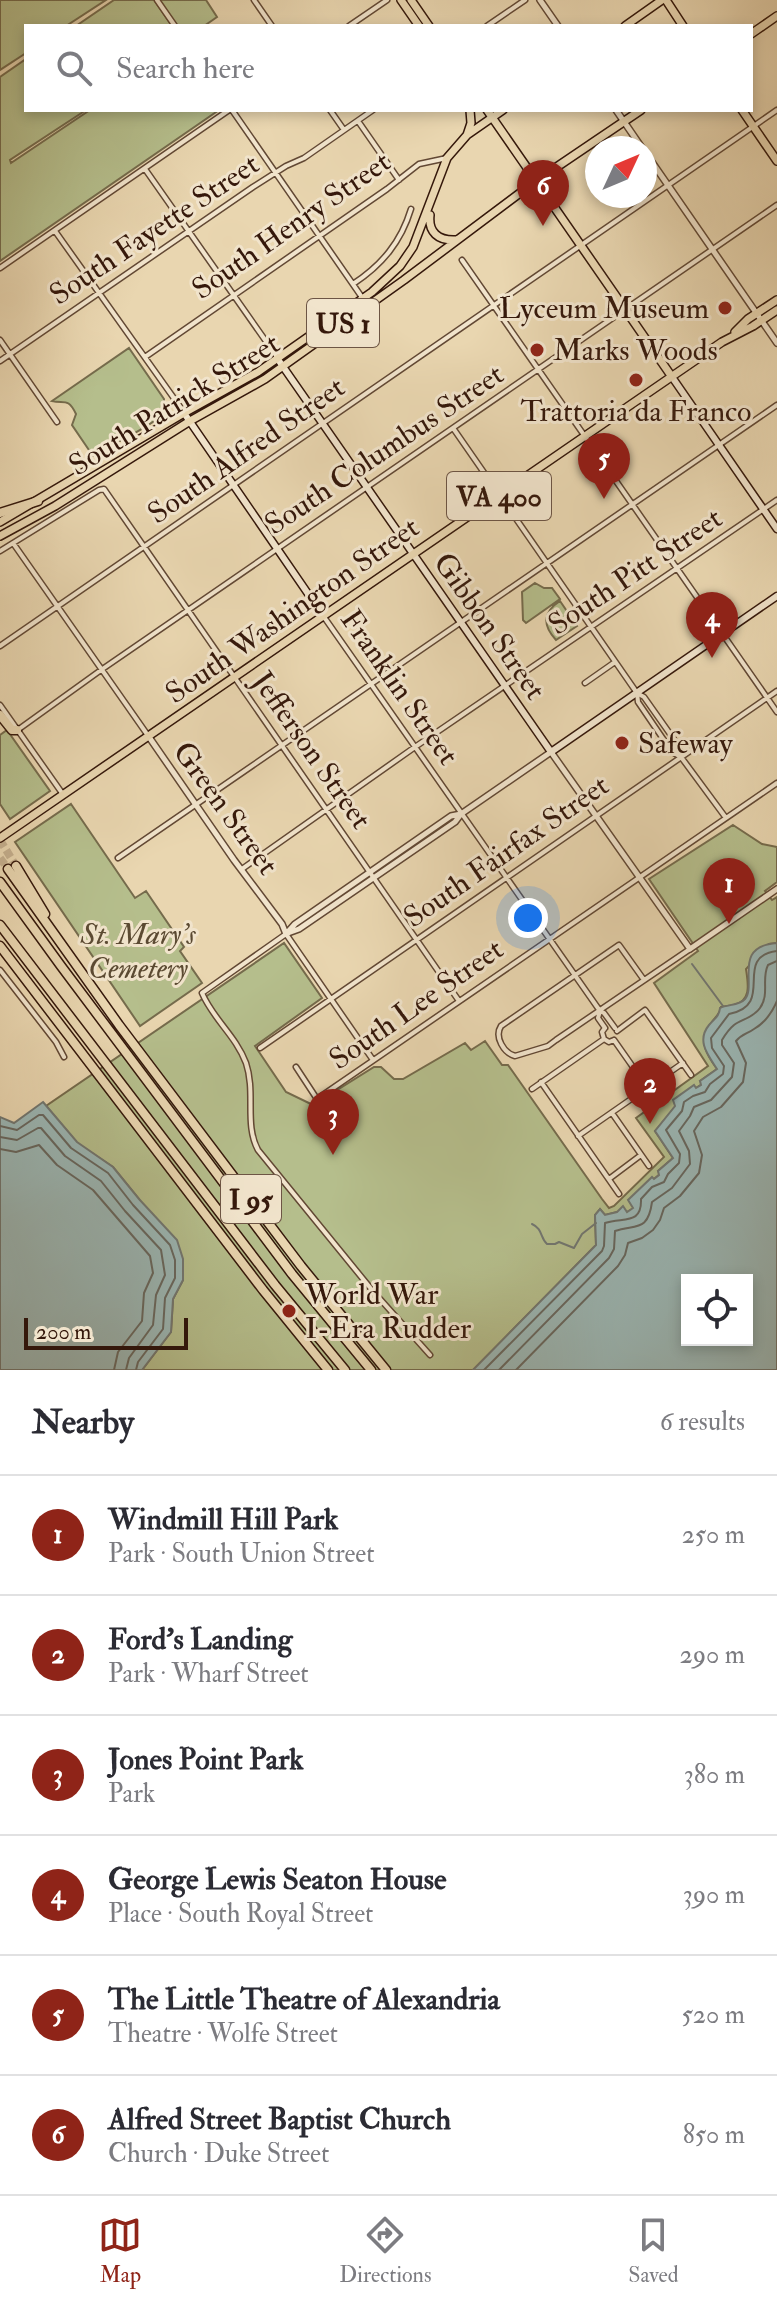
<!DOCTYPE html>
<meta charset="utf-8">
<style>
:root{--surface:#fff;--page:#f7f7f7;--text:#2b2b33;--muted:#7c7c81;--line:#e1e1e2;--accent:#8f2418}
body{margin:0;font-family:"IM FELL Double Pica",serif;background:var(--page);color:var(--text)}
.controls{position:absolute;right:24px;bottom:24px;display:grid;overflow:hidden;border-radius:0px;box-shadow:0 4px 12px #0003}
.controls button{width:72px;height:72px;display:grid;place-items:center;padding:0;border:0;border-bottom:2px solid var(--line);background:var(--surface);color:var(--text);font:40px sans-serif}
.compass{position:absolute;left:585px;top:136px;width:72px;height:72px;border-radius:50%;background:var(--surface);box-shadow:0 4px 12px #0003;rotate:46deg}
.scale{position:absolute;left:24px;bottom:20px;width:164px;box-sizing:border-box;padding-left:8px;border:4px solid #35180b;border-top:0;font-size:22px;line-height:28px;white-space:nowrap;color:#35180b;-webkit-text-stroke:6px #f1e4cc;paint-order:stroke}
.you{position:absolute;left:528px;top:918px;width:28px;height:28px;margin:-20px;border:6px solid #fff;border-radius:50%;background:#1a73e8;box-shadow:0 0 0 12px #1a73e833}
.badge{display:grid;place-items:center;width:52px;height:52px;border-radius:50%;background:var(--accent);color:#fff;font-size:26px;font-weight:700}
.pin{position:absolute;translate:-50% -66px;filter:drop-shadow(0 2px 4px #0008)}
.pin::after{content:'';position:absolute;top:42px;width:28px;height:24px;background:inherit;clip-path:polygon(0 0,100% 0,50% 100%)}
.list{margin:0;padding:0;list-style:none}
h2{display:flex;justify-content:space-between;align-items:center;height:104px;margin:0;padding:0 32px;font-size:34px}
h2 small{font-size:26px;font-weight:400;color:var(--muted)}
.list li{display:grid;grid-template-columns:52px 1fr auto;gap:24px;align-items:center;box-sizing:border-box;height:120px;padding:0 32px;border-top:2px solid var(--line)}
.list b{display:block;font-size:30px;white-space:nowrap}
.list p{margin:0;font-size:26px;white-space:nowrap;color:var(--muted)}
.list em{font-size:26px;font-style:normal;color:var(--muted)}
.icon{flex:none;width:44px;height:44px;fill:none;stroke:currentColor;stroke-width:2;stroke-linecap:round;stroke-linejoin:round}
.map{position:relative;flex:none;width:777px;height:1370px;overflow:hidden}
.search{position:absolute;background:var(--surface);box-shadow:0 4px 12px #0003;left:24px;right:24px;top:24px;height:88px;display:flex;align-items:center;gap:20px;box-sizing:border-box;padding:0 28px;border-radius:0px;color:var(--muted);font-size:30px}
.sheet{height:824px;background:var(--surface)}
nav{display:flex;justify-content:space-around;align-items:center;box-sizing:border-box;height:112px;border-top:2px solid var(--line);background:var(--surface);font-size:22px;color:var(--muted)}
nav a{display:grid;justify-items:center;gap:4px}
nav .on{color:var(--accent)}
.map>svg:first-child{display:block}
.green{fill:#b5be8c;stroke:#756b4c;stroke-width:2}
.water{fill:#9bb7b5;stroke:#727771;stroke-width:2;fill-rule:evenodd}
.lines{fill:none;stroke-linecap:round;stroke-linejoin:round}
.shore{stroke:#686860;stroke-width:2}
.stream{stroke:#727771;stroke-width:2}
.motorway-tunnel{stroke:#c5b08f;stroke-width:8;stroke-dasharray:8 4;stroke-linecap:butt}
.minor-casing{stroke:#624834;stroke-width:7}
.tertiary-casing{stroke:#624834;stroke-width:8}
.secondary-casing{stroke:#35180b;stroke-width:9}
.primary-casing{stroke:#35180b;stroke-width:10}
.trunk-casing{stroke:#35180b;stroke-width:10}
.motorway-casing{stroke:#35180b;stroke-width:11}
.minor{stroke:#f1e4cc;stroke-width:4}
.tertiary{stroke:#f1e4cc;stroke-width:5}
.secondary{stroke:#f1e4cc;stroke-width:6}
.primary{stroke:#e9d6b0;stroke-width:7}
.trunk{stroke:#e9d6b0;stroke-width:7}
.motorway{stroke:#e9d6b0;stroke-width:8}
.poi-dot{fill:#8f2418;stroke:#f1e4cc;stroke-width:3}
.labels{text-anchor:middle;stroke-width:6;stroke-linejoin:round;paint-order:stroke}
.shield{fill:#f1e4cc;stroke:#6d5545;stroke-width:2}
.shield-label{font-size:28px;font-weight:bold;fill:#35180b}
.street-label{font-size:30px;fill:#35180b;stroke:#f1e4cc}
.poi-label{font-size:30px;fill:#35180b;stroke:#f1e4cc;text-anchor:start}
.park-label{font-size:30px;font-style:italic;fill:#5b4a32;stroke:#f1e4cc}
</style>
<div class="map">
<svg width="777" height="1370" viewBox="0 0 777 1370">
<rect width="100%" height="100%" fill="#e9d6b0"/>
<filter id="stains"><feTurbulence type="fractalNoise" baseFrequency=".0025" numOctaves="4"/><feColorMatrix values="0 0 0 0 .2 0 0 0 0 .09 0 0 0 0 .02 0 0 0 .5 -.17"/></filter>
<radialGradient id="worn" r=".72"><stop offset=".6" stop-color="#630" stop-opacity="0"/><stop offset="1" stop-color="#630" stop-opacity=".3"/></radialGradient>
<path class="green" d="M0,0H106L66,26H26V53L0,70Z
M114,0H154L172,26H76Z
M157,0H206L217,17L204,26H175Z
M26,59V110H86L10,160L11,163L90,110H219L0,261V77Z
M129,348L164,399C164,407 163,413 158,418C146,429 109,446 93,456L72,425L76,414C68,397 64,404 52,401Z
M535,583L544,588H552L560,599L526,623L523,620L522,592Z
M560,601L577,626L556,640C542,625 543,612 560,601Z
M7,730L50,791L10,819L0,804V735Z
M71,804L135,898L146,891L184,947L180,951L202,983L140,1026L15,842Z
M733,825L762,844L777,847V882L765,891L772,900L777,897V943L769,944L746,969C748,983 752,1001 734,1005C730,1006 725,1006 721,1007C719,1017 714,1017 710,1025C699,1043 706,1054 717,1069L700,1081L702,1084L696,1088L694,1086L655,1131L673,1158L658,1171L660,1174L629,1200L634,1208L627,1212H617L605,1215L600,1209L595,1215L596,1245L473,1370H142L171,1332L173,1299L183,1280L139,1199L113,1167L77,1143L46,1106L284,943L322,998L255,1046L286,1092L313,1105L374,1067H381L394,1079H403L465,1043L471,1050L485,1041L502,1065H508L513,1072L602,1199L609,1208L614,1206L664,1157L636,1118L708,1066L654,983L698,951L649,879Z"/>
<path class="water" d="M777,943V1370H473L596,1245L595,1215L600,1209L605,1215L617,1212L623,1206L627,1212L633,1208L628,1200L652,1177L654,1179L659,1175L658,1171L673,1158L655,1131L675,1106L673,1100L694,1085L696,1088L701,1085L700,1081L717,1069C708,1055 696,1041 709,1025C715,1018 719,1017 720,1008C728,1004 739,1006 745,999C757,985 732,946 777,943ZM687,1280H747V1340H687Z
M43,1102L77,1142L113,1167L139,1199L177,1240L183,1259V1280L173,1299L171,1332L142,1370H0V1117L14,1123Z"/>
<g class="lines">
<path class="shore" d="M0,1126L17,1130L39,1115H43L71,1148L108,1173L133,1205L170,1245L175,1260V1278L165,1298L163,1329L138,1362L136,1370
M0,1137L17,1140L38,1128H41L65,1156L101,1181L125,1211L161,1250L165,1275L156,1295L153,1325L129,1358L126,1370
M0,1149L16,1152L39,1145L57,1165L93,1190L150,1256L153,1273L144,1293L142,1321L118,1352L114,1370
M484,1370L602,1251L604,1246L605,1223C624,1217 642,1225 641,1199L652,1187L664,1182L668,1174L679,1163L680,1154L666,1130L682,1111L684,1102L693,1096L705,1092L710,1084L723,1074L724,1066L712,1048L711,1038L729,1014C777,1005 731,957 777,951
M499,1370L609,1258L614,1249L615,1231C636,1224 648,1232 652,1202L672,1188L690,1164L689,1151L679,1131L690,1116L694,1107L711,1100L732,1077L734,1063L722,1045V1040C725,1035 729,1029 734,1025C742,1019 753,1018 760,1008C770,994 761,979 768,965L777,961
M516,1370L618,1266L625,1255L628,1243L642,1238L653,1230L660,1220L664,1208L680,1196L699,1173L702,1155L694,1131L703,1117L721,1107L743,1082L746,1063L736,1041C742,1034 747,1034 754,1029C766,1022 772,1013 777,1001"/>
<path class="stream" d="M692,964L723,1006
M532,1224C543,1229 540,1238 547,1244H555L559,1242L574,1248L582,1234L596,1223"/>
<path class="motorway-tunnel" d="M0,840L16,866
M0,858L8,869"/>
<defs>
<path id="minor" d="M157,0L175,26
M254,0L272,26
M349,26L387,0
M487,26L525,0
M232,110L368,306
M330,110L344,130
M358,121L399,180
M145,169L277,357
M55,231L183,411
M462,260L777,712
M0,268L229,110
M353,284C382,265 401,242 411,209
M0,340L57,422
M145,357L387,189L419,164L447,158
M0,361L253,187L286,166L304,158L373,110
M453,428L637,693L644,697L680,748L681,756
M13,543L149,737
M0,551L99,490L104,489L459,1001
M324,617L600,1011
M0,646L777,110
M585,683L615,662
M637,693L638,702L672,752L681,757L726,818
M0,705L62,793
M19,729L101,670L777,205
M118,858L777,405
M242,869L415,747L777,500
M0,970L56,1042L64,1057
M644,980L619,945L501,1026C494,1037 504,1053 515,1056L548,1046L556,1040L690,949
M605,1028L598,1018L600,1011L604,1013L615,1028
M605,1028L602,1032L604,1039L609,1042L614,1040
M617,1031L645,1010L691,1075
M614,1040L647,1087
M260,1048L777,691
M373,1060L286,934L202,993C213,1019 236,1036 246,1063C256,1093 244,1124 258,1150L372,1290L430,1355
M296,1067L317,1099L777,783
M541,1082L619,1194
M532,1089L604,1039
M612,1113L649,1166
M578,1136L683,1063
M609,1179L641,1155"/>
<path id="tertiary" d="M540,0L558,26
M616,110L642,148
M645,152L777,343
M149,737L234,860L282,924L286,934
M288,933L299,929L455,822L461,814
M286,934L295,924L451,816L461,814L551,752L690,949L777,889"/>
<path id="secondary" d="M277,358L551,752L777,596
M672,377L777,529
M184,413L324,617"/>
<path id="primary" d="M401,0L419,26
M411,0L429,26
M666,0L683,26
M487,110L672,377
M742,110L777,161
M735,332L748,319L777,300
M0,838L722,342L753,326L777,310"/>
<path id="trunk" d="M625,26L662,0
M751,34L777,16
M467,135L471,123L470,110
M430,215C428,232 438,241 456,240
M0,522L184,413L258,372L372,292L400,266L413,247L447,158L467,135L503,110
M0,536L55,506L190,421L265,379L404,280L536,181L641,110"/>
<path id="motorway" d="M0,513L38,501
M0,715L12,730H17
M16,866L45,914
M8,869L119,1025L301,1266L386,1370
M0,882L61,966L292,1274L371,1370
M0,925L275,1285L345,1370
M0,946L263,1290L328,1370"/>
</defs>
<use href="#minor" class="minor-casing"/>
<use href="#tertiary" class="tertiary-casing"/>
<use href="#secondary" class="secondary-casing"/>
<use href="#primary" class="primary-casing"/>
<use href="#trunk" class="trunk-casing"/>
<use href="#motorway" class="motorway-casing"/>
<use href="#minor" class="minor"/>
<use href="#tertiary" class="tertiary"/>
<use href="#secondary" class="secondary"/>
<use href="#primary" class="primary"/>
<use href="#trunk" class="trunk"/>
<use href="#motorway" class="motorway"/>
</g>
<g class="poi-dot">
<circle cx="725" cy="308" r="8"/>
<circle cx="537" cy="350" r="8"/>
<circle cx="636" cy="380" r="8"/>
<circle cx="622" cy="743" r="8"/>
<circle cx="289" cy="1311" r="8"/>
</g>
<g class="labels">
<g class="shield">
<rect x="307" y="299" width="72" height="48" rx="6"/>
<rect x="447" y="472" width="104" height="48" rx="6"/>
<rect x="221" y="1175" width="60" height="48" rx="6"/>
</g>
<g class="shield-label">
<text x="343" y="333">US 1</text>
<text x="499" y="506">VA 400</text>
<text x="251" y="1209">I 95</text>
</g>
<g class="street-label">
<text transform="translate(291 225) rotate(-35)" y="10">South Henry Street</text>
<text transform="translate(154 229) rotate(-34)" y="10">South Fayette Street</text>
<text transform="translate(174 404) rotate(-32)" y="10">South Patrick Street</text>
<text transform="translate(384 449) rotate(-34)" y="10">South Columbus Street</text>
<text transform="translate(246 450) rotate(-35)" y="10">South Alfred Street</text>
<text transform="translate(635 571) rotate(-34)" y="10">South Pitt Street</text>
<text transform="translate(292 610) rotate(-35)" y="10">South Washington Street</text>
<text transform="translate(490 626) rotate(55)" y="10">Gibbon Street</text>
<text transform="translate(400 687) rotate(55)" y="10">Franklin Street</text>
<text transform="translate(312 750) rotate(55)" y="10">Jefferson Street</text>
<text transform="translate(226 808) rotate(54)" y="10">Green Street</text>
<text transform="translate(506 851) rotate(-35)" y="10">South Fairfax Street</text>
<text transform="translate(416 1004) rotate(-35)" y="10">South Lee Street</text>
</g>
<g class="poi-label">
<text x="709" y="318" text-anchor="end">Lyceum Museum</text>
<text x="553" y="360">Marks Woods</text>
<text x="636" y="421" text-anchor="middle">Trattoria da Franco</text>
<text x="638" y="753">Safeway</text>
<text x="305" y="1304">World War<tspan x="305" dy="34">I-Era Rudder</tspan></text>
</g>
<g class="park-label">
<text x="138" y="944">St. Mary's<tspan x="138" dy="34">Cemetery</tspan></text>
</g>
</g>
<rect width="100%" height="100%" filter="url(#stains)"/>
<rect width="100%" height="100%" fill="url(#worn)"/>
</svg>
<div class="controls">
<button><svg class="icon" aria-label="locate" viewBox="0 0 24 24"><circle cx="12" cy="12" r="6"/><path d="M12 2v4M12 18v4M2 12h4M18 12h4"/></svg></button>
</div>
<svg class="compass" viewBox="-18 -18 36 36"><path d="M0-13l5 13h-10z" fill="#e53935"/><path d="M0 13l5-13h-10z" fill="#7c7c81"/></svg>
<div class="scale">200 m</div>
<div class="you"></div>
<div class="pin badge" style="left:729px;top:924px">1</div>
<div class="pin badge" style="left:650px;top:1124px">2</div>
<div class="pin badge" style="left:333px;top:1155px">3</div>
<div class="pin badge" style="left:712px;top:658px">4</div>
<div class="pin badge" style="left:604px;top:499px">5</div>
<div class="pin badge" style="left:543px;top:226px">6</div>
<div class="search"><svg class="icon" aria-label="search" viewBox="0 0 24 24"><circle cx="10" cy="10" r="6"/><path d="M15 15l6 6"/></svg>Search here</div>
</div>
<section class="sheet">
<h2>Nearby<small>6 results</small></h2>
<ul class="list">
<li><span class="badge">1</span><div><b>Windmill Hill Park</b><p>Park · South Union Street</p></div><em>250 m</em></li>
<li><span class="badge">2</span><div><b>Ford's Landing</b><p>Park · Wharf Street</p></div><em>290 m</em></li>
<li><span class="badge">3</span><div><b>Jones Point Park</b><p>Park</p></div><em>380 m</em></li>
<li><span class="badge">4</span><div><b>George Lewis Seaton House</b><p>Place · South Royal Street</p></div><em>390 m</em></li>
<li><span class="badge">5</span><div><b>The Little Theatre of Alexandria</b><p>Theatre · Wolfe Street</p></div><em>520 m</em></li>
<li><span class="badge">6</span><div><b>Alfred Street Baptist Church</b><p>Church · Duke Street</p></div><em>850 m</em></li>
</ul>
</section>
<nav>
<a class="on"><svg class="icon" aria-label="map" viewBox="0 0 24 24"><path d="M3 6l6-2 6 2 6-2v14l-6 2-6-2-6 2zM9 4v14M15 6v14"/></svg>Map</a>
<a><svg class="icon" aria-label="directions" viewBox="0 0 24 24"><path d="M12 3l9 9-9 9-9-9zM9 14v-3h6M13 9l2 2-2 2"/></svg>Directions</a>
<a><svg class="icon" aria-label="saved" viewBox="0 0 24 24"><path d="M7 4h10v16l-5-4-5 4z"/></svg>Saved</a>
</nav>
